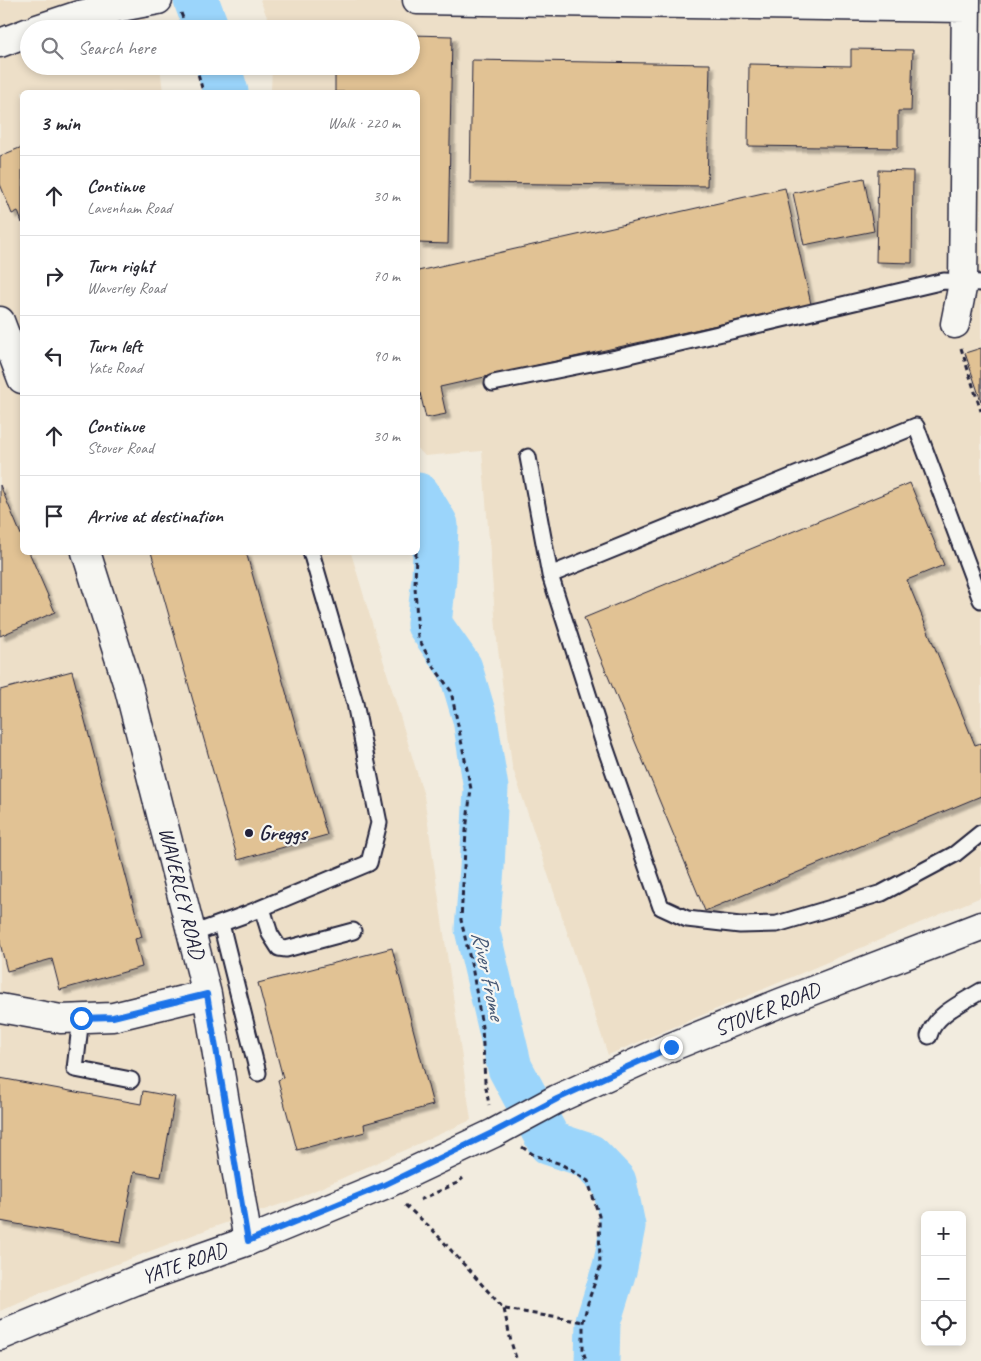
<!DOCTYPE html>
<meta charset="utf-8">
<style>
:root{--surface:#fff;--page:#f7f7f7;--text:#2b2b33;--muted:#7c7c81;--line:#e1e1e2}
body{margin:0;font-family:Caveat,sans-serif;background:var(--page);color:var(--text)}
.controls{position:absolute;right:15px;bottom:15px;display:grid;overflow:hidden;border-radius:8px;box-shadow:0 2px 8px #0003}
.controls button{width:45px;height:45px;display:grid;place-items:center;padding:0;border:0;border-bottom:1px solid var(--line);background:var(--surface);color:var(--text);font:25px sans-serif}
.stop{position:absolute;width:15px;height:15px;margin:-11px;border:4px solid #1a73e8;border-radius:50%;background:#fff}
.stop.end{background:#1a73e8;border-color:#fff;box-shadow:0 1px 5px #0008}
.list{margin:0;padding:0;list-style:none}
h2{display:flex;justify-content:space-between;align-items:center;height:65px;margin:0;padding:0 20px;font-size:21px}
h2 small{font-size:16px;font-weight:400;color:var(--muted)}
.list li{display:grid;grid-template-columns:32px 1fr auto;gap:15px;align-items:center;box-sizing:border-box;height:80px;padding:0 20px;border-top:1px solid var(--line)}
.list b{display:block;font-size:19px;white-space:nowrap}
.list p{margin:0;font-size:16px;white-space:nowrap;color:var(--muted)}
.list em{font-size:16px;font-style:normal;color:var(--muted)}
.icon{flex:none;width:28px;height:28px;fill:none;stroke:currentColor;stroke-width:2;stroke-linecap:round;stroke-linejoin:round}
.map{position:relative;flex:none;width:981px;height:1361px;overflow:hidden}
.search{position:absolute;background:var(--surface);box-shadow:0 2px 8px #0003;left:20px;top:20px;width:400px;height:55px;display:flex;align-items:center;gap:12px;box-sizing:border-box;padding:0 18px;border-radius:28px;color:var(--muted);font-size:19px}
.panel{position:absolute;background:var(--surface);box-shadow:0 2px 8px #0003;left:20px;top:90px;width:400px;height:465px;border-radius:8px}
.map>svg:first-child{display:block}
.built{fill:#eddfc8}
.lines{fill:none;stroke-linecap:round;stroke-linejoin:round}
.river{stroke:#9bd5fb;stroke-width:45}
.building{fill:#e1c294;stroke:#22223b;filter:url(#shadow)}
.lane-casing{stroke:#22223b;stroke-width:19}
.street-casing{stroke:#22223b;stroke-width:31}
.secondary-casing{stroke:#22223b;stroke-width:31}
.path{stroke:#22223b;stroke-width:3;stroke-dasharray:5 4;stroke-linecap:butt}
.lane{stroke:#f6f6f2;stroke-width:15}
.street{stroke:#f6f6f2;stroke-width:28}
.secondary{stroke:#f6f6f2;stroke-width:28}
.route{stroke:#1a73e8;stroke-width:6}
.poi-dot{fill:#22223b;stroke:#f6f6f2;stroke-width:2}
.labels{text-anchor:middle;stroke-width:4.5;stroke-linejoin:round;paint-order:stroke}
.poi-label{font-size:21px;font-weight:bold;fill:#22223b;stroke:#f6f6f2;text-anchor:start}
.street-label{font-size:21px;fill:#22223b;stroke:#f6f6f2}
.water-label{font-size:22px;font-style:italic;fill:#465875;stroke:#f6f6f2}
</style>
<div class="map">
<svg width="981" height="1361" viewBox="0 0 981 1361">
<defs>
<filter id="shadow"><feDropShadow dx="4.5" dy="4.5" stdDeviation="1" flood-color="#0004"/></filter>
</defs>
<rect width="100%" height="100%" fill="#f2ecdf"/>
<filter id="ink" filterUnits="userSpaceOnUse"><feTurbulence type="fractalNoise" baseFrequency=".02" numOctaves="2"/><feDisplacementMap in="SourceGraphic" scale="10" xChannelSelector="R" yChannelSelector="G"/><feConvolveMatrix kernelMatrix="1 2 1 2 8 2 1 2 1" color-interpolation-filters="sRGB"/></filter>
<g filter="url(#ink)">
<path class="built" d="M0,0H132L152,29H29V66H160L163,92H22V552L351,553L424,796L471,1120L296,1199L211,1228L35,1295L0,1311Z
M260,0H981V897L608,1055L512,766L497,641L482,451L425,456L418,449V92H271L272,66H411V29H272Z"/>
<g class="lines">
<path class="river" d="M196,0L207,29
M218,66L226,92
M418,495L436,525L434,578L429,624L460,668L475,719L486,788L482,868L477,929L510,1068L550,1143L589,1156L614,1182L623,1226L615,1267L598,1322L597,1361"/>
</g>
<path class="building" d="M411,35L452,36L448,244L418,243V92H335V66H411Z
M851,49L913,50L911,111H898V148L748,146L749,64L851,66Z
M472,60L710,64L707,186L470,183Z
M22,147V223L18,211L12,214L0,184V156Z
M878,170L913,171L912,263L876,262Z
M864,178L874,231L804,245L793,193Z
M785,188L811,304L440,387L446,414L426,418L420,393H418V271Z
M981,348V401L965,353Z
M910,483L944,565L907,580L975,745L981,743V796L705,911L584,618Z
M0,485L22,537V552H29L55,612L0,636Z
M151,552H246L327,835L238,860Z
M72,671L142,937L135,939L142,967L60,990L52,959L7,971L0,943V690Z
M392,948L433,1105L364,1124L365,1132L297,1150L278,1080L283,1078L258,983Z
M0,1078L141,1104L143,1091L175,1097L161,1177L134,1172L121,1243L0,1221Z"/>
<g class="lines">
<defs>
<path id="lane" d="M493,383L616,358L944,281L981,283
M528,457L550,575L603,741L661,907L687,919L740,925L777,924L882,893L955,854L981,833
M550,575L916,426L981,600
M262,908L270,934L279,948L286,949L353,931
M221,924L258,1073
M192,934L247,914L369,863L379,823L355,703L311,552
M81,1018L75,1069L131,1080
M929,1036C934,1015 963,1002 981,991"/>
<path id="street" d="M417,0L966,8
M37,29L79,15L158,0
M0,43L29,32
M0,321L22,379
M955,324L963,283L966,0
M86,552L129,689L207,994L248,1241
M0,1008L61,1019L113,1017L207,994"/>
<path id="secondary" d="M0,1336L134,1281L248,1241L384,1185L494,1133L557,1099L671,1047L780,1003L981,926"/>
</defs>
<use href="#lane" class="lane-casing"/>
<use href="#street" class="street-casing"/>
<use href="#secondary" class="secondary-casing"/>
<path class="path" d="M181,13L187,29
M196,66L203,92
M961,348L981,411
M416,552L415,586L418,637L432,664L451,691L471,789L466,831L461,920L473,972L482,1027L485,1082L489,1105
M522,1147L534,1155L561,1164L588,1181L599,1216L600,1268L589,1299L583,1322V1350L586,1361
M420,1200L457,1183L463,1178
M405,1205L431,1228L504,1309L511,1342L517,1361
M505,1309L583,1322"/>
<use href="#lane" class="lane"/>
<use href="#street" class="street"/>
<use href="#secondary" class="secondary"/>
</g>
</g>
<g class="lines" filter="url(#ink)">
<path class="route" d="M81,1018L113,1017L207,994L248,1241L384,1185L494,1132L557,1099L671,1047"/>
</g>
<circle class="poi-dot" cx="249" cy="833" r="5"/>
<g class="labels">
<g class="poi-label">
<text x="259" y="840">Greggs</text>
</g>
<g class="street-label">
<text transform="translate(182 893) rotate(76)" y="7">WAVERLEY ROAD</text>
<text transform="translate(767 1009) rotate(-22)" y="7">STOVER ROAD</text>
<text transform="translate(184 1263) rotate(-19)" y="7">YATE ROAD</text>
</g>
<g class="water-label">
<text transform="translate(489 975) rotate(78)" y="8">River Frome</text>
</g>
</g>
</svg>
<div class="controls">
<button>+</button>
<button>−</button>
<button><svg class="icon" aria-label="locate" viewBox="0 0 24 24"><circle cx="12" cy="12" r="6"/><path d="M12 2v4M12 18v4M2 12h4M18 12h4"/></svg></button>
</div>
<div class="stop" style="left:81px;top:1018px"></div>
<div class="stop end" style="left:671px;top:1047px"></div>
<div class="search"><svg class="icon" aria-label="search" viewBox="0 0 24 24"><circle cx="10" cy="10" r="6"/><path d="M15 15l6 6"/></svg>Search here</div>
<section class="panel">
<h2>3 min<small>Walk · 220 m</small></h2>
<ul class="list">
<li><svg class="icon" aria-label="ahead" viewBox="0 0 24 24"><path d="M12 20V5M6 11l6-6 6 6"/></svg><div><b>Continue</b><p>Lavenham Road</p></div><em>30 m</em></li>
<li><svg class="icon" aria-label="right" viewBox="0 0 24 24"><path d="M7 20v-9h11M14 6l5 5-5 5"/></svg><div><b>Turn right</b><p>Waverley Road</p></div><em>70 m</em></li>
<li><svg class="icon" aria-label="left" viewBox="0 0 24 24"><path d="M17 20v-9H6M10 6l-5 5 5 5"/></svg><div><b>Turn left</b><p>Yate Road</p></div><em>90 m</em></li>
<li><svg class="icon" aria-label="ahead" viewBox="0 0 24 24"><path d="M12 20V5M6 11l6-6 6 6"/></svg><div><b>Continue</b><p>Stover Road</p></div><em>30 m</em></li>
<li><svg class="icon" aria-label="arrive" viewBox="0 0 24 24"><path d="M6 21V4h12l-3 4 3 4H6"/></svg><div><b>Arrive at destination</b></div></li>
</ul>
</section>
</div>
